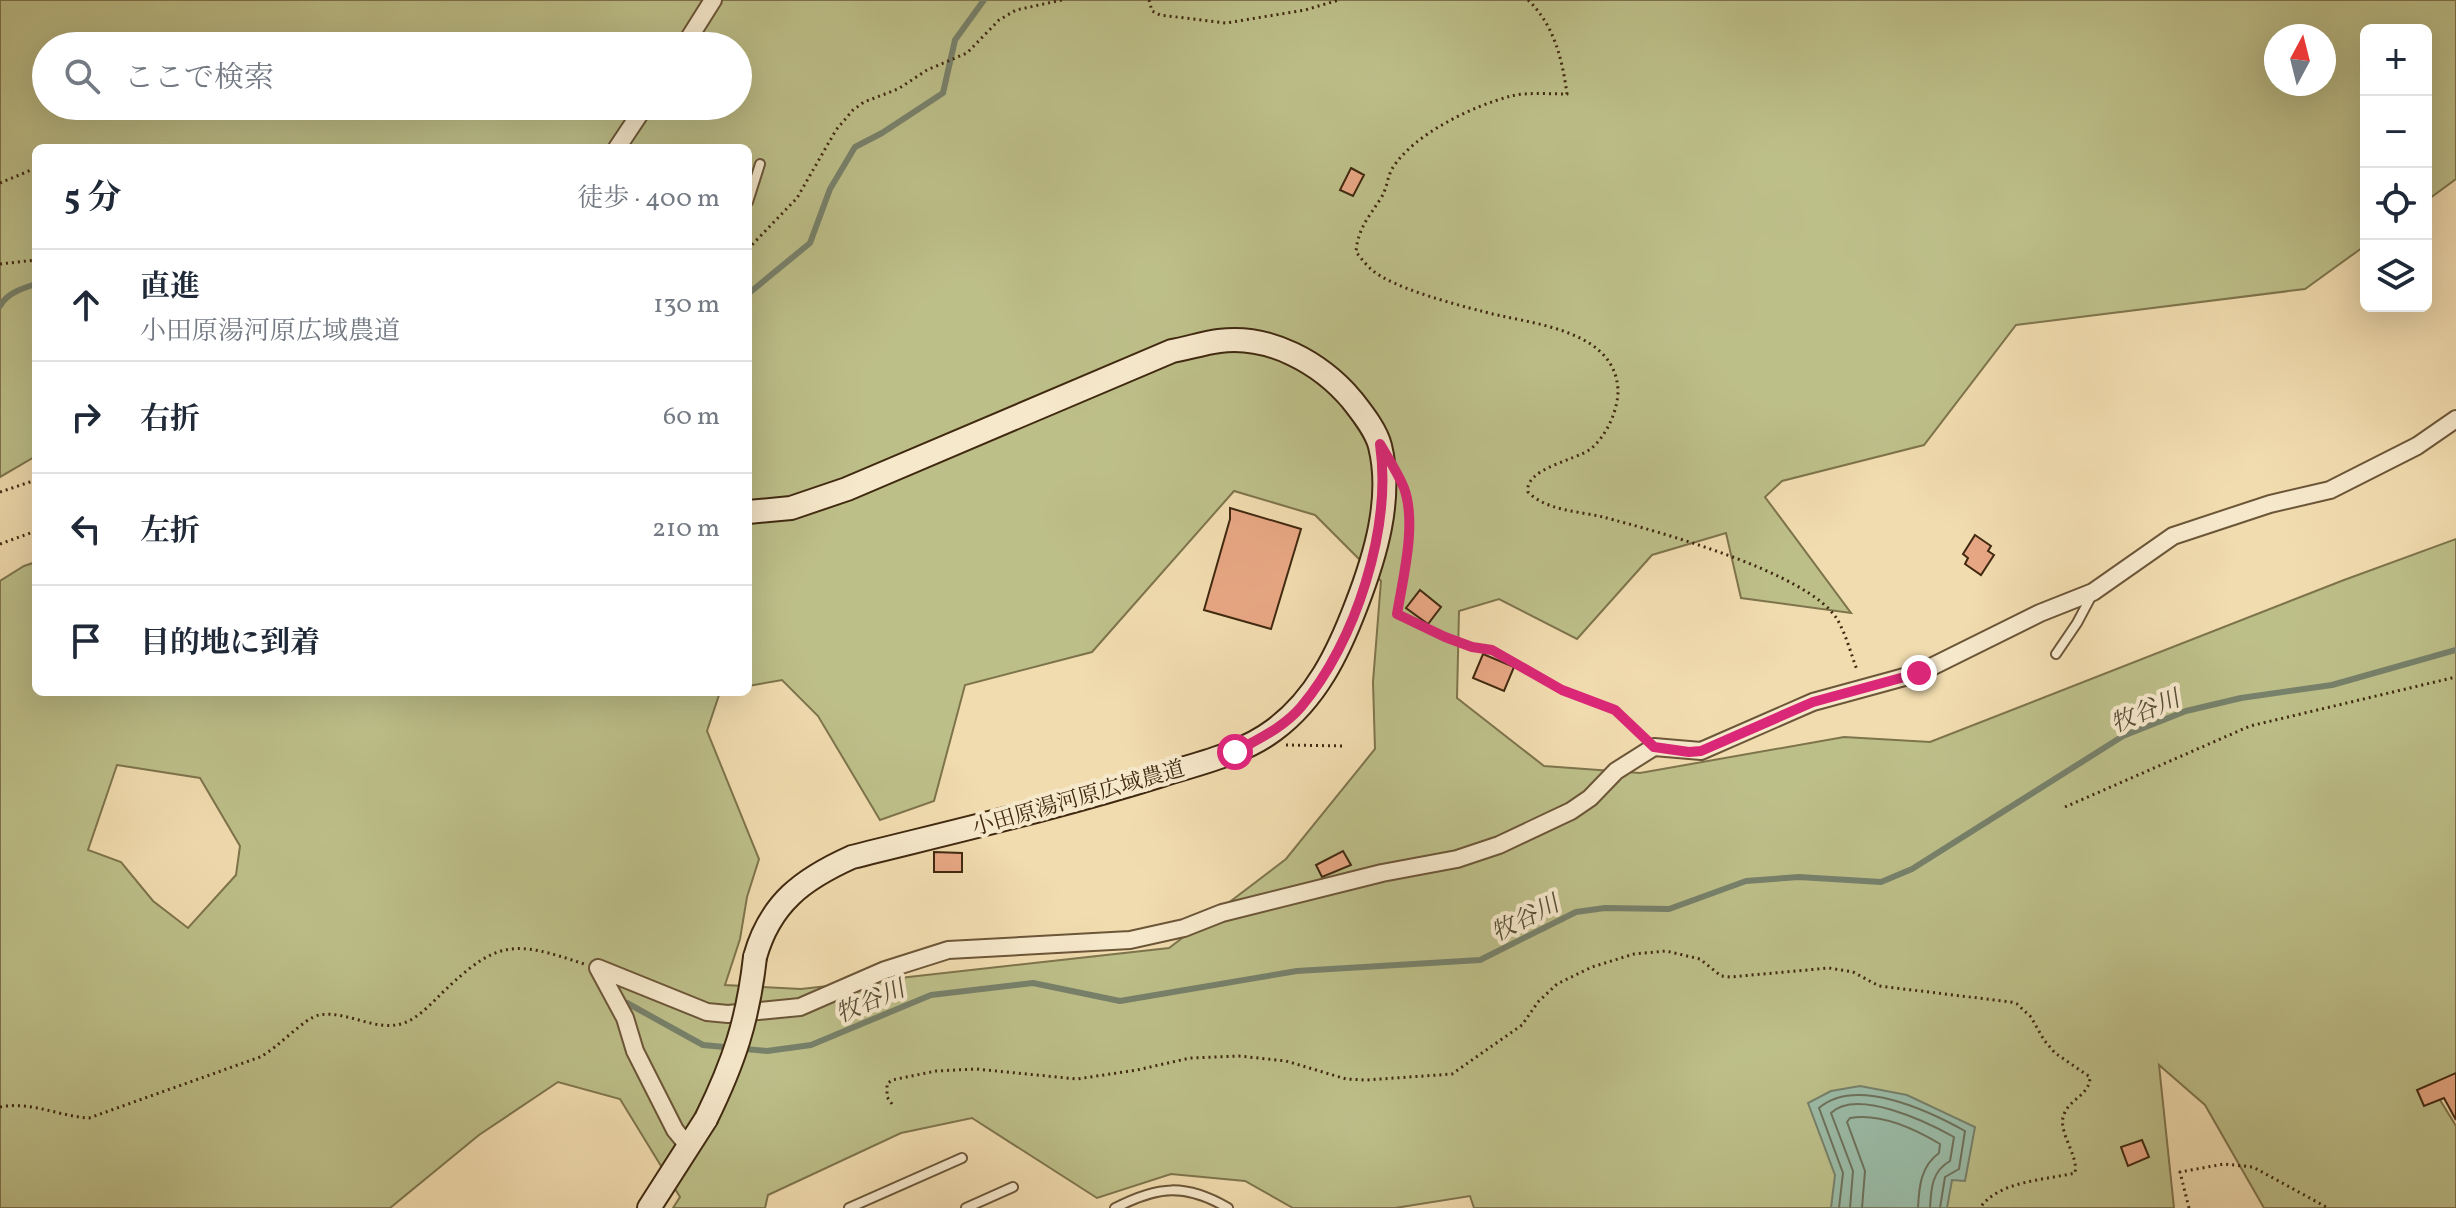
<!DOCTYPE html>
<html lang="ja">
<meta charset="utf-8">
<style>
:root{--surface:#fff;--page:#f6f6f7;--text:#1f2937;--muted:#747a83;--line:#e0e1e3}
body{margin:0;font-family:Vollkorn,"Noto Serif JP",serif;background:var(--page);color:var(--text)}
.controls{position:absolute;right:24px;top:24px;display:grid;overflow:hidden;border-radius:12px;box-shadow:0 8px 32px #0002}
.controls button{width:72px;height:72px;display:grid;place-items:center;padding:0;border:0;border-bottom:2px solid var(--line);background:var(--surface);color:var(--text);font:40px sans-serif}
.compass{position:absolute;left:2264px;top:24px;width:72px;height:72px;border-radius:50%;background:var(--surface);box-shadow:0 8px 32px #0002;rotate:7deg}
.stop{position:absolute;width:24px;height:24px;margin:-18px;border:6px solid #db2777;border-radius:50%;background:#fff}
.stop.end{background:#db2777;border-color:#fff;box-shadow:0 2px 8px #0008}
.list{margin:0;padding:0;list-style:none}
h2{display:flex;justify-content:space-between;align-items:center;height:104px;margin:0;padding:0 32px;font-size:34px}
h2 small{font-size:26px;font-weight:400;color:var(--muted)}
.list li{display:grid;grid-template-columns:52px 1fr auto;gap:24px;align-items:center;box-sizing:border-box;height:112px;padding:0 32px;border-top:2px solid var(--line)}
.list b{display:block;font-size:30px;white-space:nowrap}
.list p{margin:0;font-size:26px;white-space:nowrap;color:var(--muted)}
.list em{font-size:26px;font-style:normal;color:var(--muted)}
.icon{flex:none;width:44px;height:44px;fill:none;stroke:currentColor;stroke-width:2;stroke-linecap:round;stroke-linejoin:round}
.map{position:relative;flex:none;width:2456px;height:1208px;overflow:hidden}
.search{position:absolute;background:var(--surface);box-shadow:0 8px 32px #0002;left:32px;top:32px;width:720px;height:88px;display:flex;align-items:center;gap:20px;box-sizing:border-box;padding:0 28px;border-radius:44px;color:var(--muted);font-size:30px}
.panel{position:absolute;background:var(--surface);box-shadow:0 8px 32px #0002;left:32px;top:144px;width:720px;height:552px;border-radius:12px}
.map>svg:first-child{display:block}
.green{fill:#bdbf89;stroke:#7e744c;stroke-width:2;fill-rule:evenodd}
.water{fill:#9bbca8;stroke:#77816b;stroke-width:2}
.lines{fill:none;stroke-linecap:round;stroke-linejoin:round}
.shore{stroke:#6e725c;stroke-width:2}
.stream{stroke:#77816b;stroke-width:6}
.building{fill:#e8a784;stroke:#402910;stroke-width:2}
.lane-casing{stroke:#6c5638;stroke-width:12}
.street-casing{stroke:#6c5638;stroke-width:20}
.secondary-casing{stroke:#402910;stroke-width:26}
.path{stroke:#402910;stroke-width:3;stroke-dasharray:2 4;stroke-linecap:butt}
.lane{stroke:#f6e8cb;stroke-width:8}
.street{stroke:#f6e8cb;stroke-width:16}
.secondary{stroke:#f6e8cb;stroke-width:22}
.secondary-bridge-casing{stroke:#402910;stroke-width:26;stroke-linecap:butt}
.secondary-bridge{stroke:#f6e8cb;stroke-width:22}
.route{stroke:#db2777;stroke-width:10}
.labels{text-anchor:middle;stroke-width:8;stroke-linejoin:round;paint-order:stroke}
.street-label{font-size:22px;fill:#402910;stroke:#f6e8cb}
.water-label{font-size:24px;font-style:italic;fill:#574e36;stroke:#f6e8cb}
</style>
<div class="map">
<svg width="2456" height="1208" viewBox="0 0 2456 1208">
<rect width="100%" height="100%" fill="#f1dcaf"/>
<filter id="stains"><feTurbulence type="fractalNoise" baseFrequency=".0025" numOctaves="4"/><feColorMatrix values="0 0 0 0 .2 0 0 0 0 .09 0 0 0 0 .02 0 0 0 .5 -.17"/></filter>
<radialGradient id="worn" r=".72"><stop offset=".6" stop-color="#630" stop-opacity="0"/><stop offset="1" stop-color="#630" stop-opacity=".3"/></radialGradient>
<path class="green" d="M0,0H2456V179L2426,201V30H2366V245L2305,289L2016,325L1924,445L1782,481L1765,497L1851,613L1741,598L1726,533L1652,555L1577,639L1499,599L1459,611L1457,698L1544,766L1640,773L1844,737L1930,742L2344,580L2456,539V1086L2440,1100L2456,1126V1208H2264L2205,1105L2159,1065L2174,1208H1474L1470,1196L1395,1208H1293L1245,1181L1171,1174L1097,1198L972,1118L901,1133L768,1195L765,1208H673L680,1197L620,1099L558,1082L479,1135L390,1208H0V581L24,566L36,562V692H720L707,731L759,859L747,897L740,939L725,985L801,989L1169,948L1286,859L1375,749L1373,682L1381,581L1315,515L1234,491L1092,652L965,685L934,801L880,820L818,716L782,680L748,686V148H36V456L0,477ZM2276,36H2324V84H2276ZM46,46H738V106H46ZM117,765L200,778L240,846L236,875L188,928L153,901L121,862L88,850Z"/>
<path class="water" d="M1860,1086L1907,1095L1975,1127L1965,1181L1952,1180L1947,1208H1831L1835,1175L1808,1103L1831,1091Z"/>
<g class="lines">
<path class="shore" d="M1839,1208L1843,1173L1819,1108C1856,1076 1929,1111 1965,1131L1959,1169L1945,1177L1940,1208
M1850,1208L1853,1171L1831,1113C1857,1088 1927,1122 1954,1137L1950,1161C1932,1171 1931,1188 1930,1208
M1862,1208L1865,1171L1847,1122L1850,1118C1880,1113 1915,1129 1940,1144L1939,1153C1921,1166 1919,1186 1918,1208"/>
<path class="stream" d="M748,294L810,243L830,189L855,147L882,133L943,93L955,40L984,0
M0,306C7,293 23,288 36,284
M627,1003L703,1045L767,1051L811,1045L931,995L1033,983L1120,1001L1297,971L1480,960L1576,912L1605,908L1669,909L1746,881L1799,877L1881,882L1912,869L2123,736L2186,711L2241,698L2332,685L2456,650"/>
</g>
<path class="building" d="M1351,168L1364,175L1353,196L1340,190Z
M1230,508L1301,529L1271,629L1204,610L1230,519Z
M1975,535L1991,546L1988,551L1994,555L1981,575L1965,564L1968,558L1963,554Z
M1420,590L1441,607L1428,624L1406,608Z
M1483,654L1514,667L1504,691L1473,678Z
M1343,851L1351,865L1322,877L1316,865Z
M934,852L962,853V872H934Z
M2456,1073V1120L2444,1098L2424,1106L2417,1090Z
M2142,1140L2149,1157L2128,1166L2121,1147Z"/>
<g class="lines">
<defs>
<path id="lane" d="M748,202L760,164
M2056,654L2077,623L2093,593
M849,1208L962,1158
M966,1208L1013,1187
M1115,1208C1158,1186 1185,1183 1228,1208"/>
<path id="street" d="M684,46L713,0
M617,148L645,106
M598,968L707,1012L728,1014L800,1007L885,970L948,950L1130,940L1184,928L1222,913L1382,873L1457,859L1499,845L1571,811L1590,798L1616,771L1654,747L1701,751L1813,702L1919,673L2040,613L2093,592L2173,536L2270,504L2330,490L2417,446L2456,419
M598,968L625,1018L635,1051L675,1130L689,1147"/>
<path id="secondary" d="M748,512L791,508L847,489L1172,351C1188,348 1204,343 1219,341C1269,334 1321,363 1352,400C1362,413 1376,430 1380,446C1393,499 1375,557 1356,606C1338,653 1316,699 1274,730C1242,754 1200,763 1162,775C1060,807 956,831 852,857C803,879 770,903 755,957
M649,1208L706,1119"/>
</defs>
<use href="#lane" class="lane-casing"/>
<use href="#street" class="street-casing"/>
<use href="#secondary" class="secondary-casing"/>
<path class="path" d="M1149,0L1152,11L1160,15L1226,23L1305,10L1339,0
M1528,0C1554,25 1562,58 1567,94C1549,94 1528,92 1511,96C1473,106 1413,134 1392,169C1387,178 1387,189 1381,198C1369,217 1358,228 1356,252C1361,258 1366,265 1372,270C1393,288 1454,304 1481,311C1526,324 1616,327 1618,391C1618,410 1606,438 1589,450C1575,460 1524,469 1528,492C1547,511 1578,511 1603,517C1656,531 1808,572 1837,619C1846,634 1851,654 1857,670
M0,183L36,168
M748,249L797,198L836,130L853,110L864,102L898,89L927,70L967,53L999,20L1016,10L1062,0
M0,264L36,260
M0,492L36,480
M1406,497L1407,555L1397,614L1445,637L1492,650L1562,690L1615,710L1641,734
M0,544L36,531
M1286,745L1344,746
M2065,807L2250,726L2456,677
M892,1104L887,1097V1084L892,1080L936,1071L976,1069L1077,1079L1137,1070L1190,1058L1239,1056L1286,1061L1346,1079L1366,1080L1452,1074L1522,1025L1538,1002L1557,984L1592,967L1634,954L1666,951L1700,959L1721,976L1730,977L1829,968L1853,972L1879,986L2011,1002L2017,1004L2031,1017L2044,1040L2055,1053L2090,1077C2090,1094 2072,1098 2065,1112C2055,1130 2079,1154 2075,1173C2045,1180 1998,1181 1980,1208
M0,1107C31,1101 58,1116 89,1118L260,1057C278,1048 304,1018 319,1015C348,1010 376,1033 404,1023C418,1018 431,1004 442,993C497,940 513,940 584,964
M2189,1208L2180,1172L2224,1164L2253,1167L2328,1208"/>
<use href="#lane" class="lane"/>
<use href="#street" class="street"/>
<use href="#secondary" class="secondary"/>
<defs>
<path id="secondary-bridge" d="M706,1119C734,1062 748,1020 755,957"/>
</defs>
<use href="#secondary-bridge" class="secondary-bridge-casing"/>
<use href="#secondary-bridge" class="secondary-bridge"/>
</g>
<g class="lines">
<path class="route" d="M1235,752C1258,739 1283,728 1301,707C1356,642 1392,528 1380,444C1388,458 1398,473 1404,488C1417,523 1403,578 1397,614L1445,637L1472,647L1492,650L1562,690L1615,710L1654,747L1689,752L1701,751L1813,702L1919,673"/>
</g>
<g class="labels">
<g class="street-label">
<text transform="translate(1078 797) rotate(-16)" y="8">小田原湯河原広域農道</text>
</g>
<g class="water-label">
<text transform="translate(2145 711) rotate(-23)" y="8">牧谷川</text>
<text transform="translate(1525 918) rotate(-27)" y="8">牧谷川</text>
<text transform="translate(870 1001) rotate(-23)" y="8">牧谷川</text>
</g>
</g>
<rect width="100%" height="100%" filter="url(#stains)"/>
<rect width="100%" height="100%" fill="url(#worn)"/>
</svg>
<div class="controls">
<button>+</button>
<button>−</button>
<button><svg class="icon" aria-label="locate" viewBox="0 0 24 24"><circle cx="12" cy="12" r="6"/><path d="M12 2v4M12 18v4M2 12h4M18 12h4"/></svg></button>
<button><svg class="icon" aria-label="layers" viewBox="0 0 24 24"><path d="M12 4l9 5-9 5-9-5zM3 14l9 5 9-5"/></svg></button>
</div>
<svg class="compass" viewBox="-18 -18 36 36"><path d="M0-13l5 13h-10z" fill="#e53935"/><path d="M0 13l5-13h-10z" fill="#747a83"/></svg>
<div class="stop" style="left:1235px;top:752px"></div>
<div class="stop end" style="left:1919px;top:673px"></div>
<div class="search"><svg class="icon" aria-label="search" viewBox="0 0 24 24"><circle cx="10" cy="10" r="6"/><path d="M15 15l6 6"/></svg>ここで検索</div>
<section class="panel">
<h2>5 分<small>徒歩 · 400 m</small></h2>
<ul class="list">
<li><svg class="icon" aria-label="ahead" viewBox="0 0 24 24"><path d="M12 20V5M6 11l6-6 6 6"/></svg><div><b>直進</b><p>小田原湯河原広域農道</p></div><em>130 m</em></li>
<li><svg class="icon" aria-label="right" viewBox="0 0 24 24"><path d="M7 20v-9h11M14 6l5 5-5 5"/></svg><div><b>右折</b></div><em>60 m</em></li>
<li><svg class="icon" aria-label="left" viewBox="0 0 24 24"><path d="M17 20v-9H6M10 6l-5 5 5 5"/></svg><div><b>左折</b></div><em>210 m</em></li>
<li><svg class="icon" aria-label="arrive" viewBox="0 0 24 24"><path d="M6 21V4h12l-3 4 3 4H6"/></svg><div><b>目的地に到着</b></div></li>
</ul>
</section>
</div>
